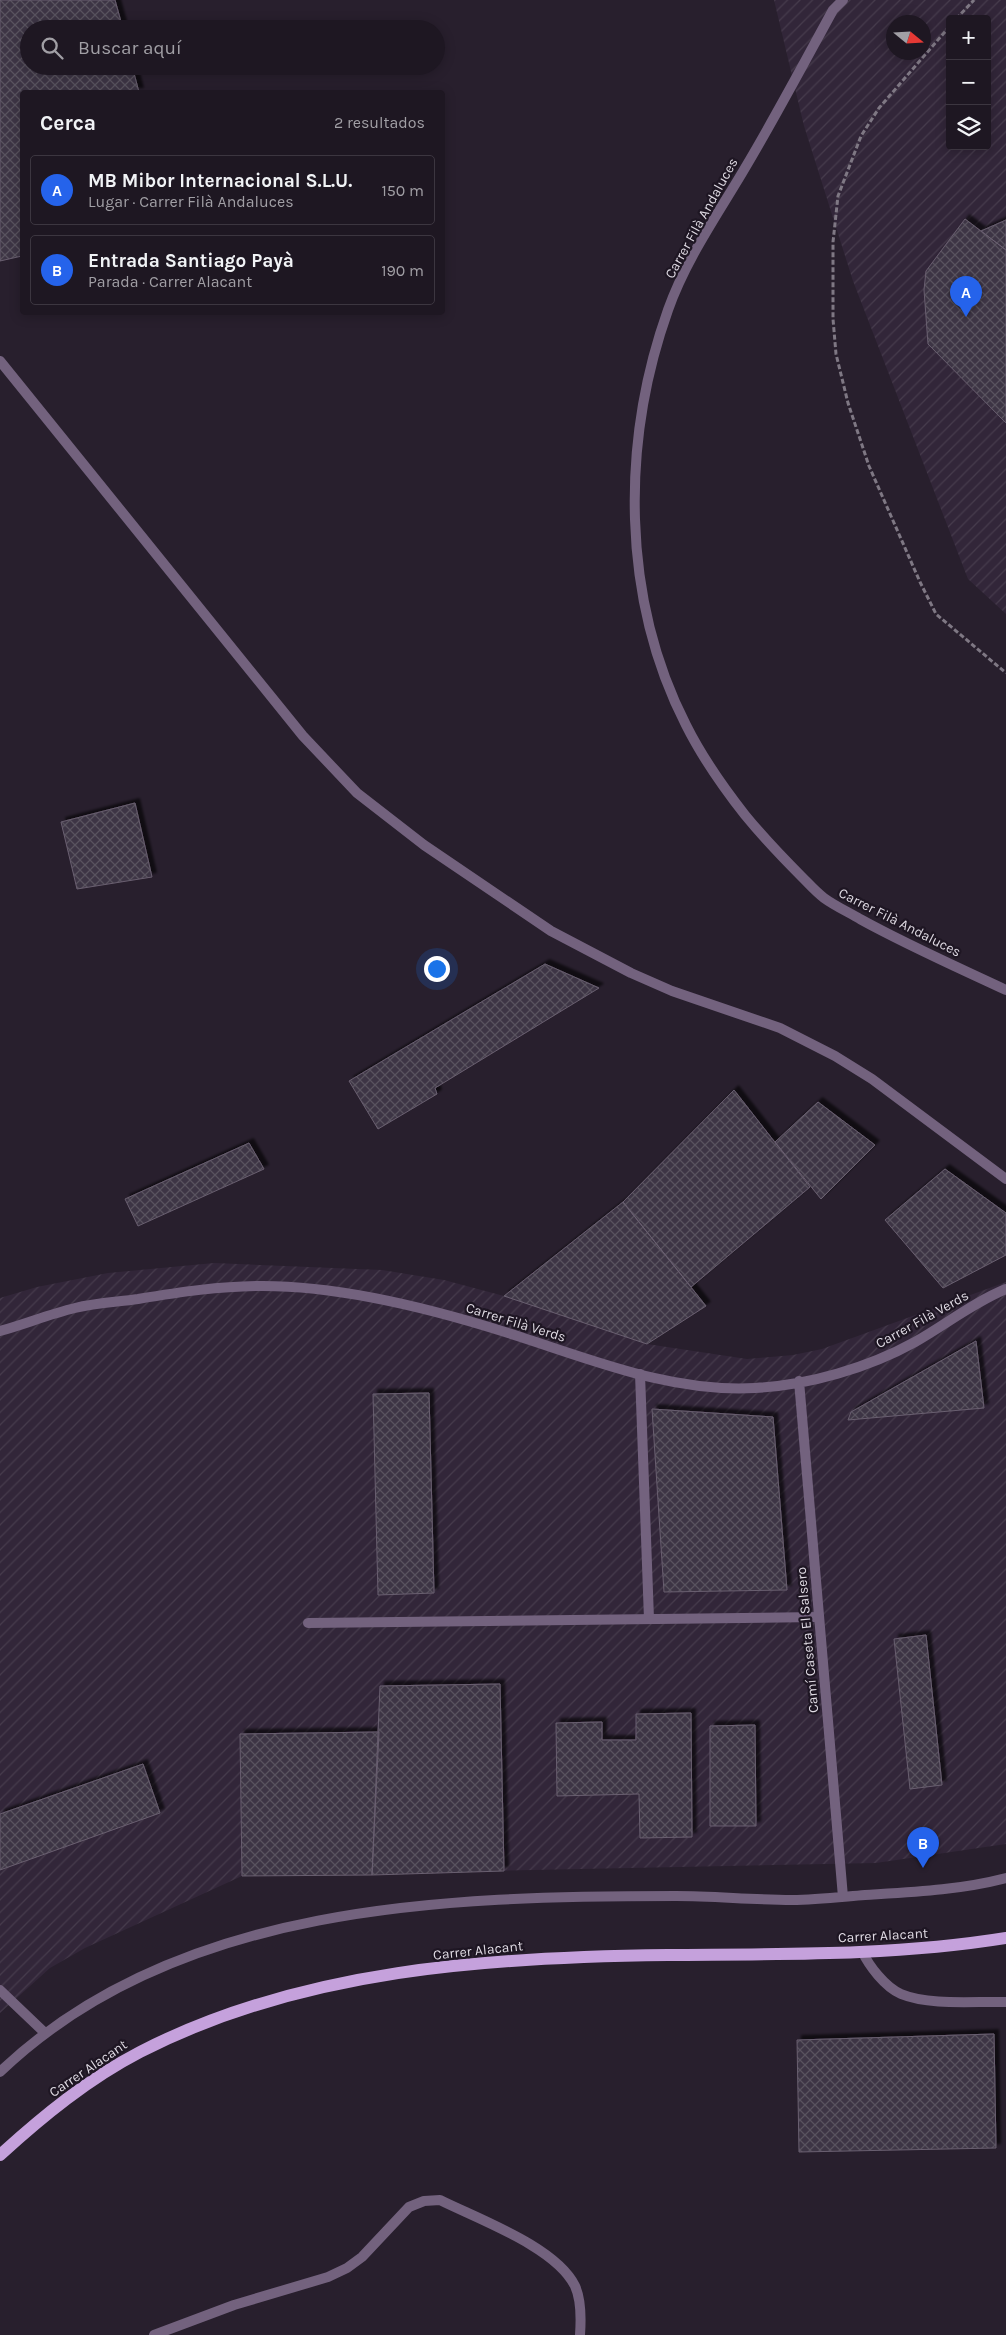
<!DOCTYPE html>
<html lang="es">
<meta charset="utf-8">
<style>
:root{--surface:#1e1722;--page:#2b242f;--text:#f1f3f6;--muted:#a19fa5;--line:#3c3640;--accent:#2563eb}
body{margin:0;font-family:Karla,sans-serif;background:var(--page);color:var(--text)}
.controls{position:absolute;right:15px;top:15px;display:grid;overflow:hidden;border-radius:5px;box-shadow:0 2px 12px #0003}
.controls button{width:45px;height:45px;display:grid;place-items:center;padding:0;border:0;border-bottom:1px solid var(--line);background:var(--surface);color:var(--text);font:25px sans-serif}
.compass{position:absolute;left:886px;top:15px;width:45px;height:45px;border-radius:50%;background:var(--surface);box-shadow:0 2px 12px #0003;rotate:108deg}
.you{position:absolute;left:436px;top:968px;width:18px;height:18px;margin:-12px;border:4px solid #fff;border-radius:50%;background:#1a73e8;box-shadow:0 0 0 8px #1a73e833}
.badge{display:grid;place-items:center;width:32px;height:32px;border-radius:50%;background:var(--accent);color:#fff;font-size:16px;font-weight:700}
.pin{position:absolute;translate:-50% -41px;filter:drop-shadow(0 1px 2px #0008)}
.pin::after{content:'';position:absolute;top:26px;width:18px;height:15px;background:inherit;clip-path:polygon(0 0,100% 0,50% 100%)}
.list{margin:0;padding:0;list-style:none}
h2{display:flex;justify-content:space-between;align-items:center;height:65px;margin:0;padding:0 20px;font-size:21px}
h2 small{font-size:16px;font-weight:400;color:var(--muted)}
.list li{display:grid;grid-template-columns:32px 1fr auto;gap:15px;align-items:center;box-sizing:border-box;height:70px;margin:0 10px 10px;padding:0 10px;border:1px solid var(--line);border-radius:5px}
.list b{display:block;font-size:19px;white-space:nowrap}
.list p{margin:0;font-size:16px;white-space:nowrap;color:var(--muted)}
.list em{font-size:16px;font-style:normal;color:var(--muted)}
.icon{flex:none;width:28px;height:28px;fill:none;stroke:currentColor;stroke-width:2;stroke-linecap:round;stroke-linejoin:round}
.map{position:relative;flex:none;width:1006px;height:2335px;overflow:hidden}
.search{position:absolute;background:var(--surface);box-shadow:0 2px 12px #0003;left:20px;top:20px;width:425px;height:55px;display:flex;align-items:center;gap:12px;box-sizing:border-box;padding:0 18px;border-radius:28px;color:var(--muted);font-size:19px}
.panel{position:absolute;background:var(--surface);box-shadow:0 2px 12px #0003;left:20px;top:90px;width:425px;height:225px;border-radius:5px}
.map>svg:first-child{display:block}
.industrial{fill:url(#industrial-furrows);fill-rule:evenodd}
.building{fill:url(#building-cross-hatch);stroke:#695f70;filter:url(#shadow)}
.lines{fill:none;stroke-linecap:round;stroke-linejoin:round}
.path{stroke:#7f7884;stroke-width:3;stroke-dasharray:5 2.5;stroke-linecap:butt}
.lane{stroke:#73627e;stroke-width:10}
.street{stroke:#73627e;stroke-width:10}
.primary{stroke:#c5a1dc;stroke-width:12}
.labels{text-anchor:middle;stroke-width:4.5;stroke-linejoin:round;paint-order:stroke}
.street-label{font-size:14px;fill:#dfdae3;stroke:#1e1623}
</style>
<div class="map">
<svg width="1006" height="2335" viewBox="0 0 1006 2335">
<defs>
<pattern id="industrial-furrows" width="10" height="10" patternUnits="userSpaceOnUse" patternTransform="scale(1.25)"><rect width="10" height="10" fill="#322639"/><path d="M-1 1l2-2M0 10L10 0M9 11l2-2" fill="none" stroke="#463b4c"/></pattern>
<pattern id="building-cross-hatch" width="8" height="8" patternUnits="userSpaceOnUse" patternTransform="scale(1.25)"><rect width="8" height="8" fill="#3e3544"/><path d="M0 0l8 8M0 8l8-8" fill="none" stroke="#59525f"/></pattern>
<filter id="shadow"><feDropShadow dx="4.5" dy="-4.5" stdDeviation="1" flood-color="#0009"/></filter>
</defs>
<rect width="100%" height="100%" fill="#281f2d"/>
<path class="industrial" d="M774,0H1006V614L968,579L853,281L804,126ZM950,19H987V146H950ZM894,22H924V52H894Z
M214,1263L382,1270L444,1280L504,1296L647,1344L747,1359L793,1355L822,1349L1006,1282V1844L876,1863L242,1876L85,1948L50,1968L0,2013V1298L37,1287L108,1273Z"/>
<path class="building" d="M0,0H115L123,29H29V66H132L139,92H22V256L0,261Z
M965,219L1006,250V423L928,344L924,290L926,271Z
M1006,220V250L981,231Z
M135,803L152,877L77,889L61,822Z
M545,964L599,988L435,1088L437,1094L378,1129L349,1081Z
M734,1090L810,1187L691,1287L623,1202Z
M818,1102L875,1145L821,1199L775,1142Z
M249,1143L264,1169L138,1226L125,1199Z
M945,1169L1006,1213V1255L943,1288L885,1220Z
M623,1202L706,1306L647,1344L504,1296Z
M976,1341L984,1408L848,1420L851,1412Z
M429,1393L434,1593L378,1595L373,1394Z
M652,1409L773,1417L787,1590L664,1592Z
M926,1635L942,1785L910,1789L894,1639Z
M500,1684L504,1871L372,1875L380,1686Z
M691,1713L692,1837L640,1838L639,1794L557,1796L556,1723L602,1722V1740H636V1714Z
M755,1725L756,1826H710V1726Z
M379,1732L372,1875L242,1876L240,1734Z
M143,1764L160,1813L0,1870V1814Z
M994,2034L996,2148L799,2152L797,2040Z"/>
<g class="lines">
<path class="path" d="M956,19L974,0
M950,26L879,108L861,136L838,196L833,242V319L836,354L848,403L869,466L920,582L936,614L1006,673"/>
<path class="lane" d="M640,1374L649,1619
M308,1623L819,1617
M154,2335L234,2305L328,2277L347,2268L362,2257L409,2207L424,2201L440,2200C478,2219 556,2247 575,2286C581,2299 581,2321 580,2335"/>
<path class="street" d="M843,0L833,10C804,63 776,116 745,168C718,214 686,259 668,310C621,442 621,598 686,725C702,757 723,787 745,815C763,837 782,857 802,877C809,884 816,892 824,898C835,906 848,912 860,919C907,945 957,967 1006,990
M0,361L303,736L357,793L424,845L551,931L631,973L672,991L780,1028L835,1056L872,1079L1006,1179
M0,1331C25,1324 50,1314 75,1308C96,1303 117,1302 138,1299C180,1292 220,1286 263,1286C339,1286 432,1309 505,1332C586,1357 668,1393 755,1388C809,1385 868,1368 915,1342C945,1325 974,1302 1006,1289
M799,1381L843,1897
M862,1951C869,1966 885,1987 901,1994C930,2006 975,2001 1006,2002
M0,1990L44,2032
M0,2072C176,1903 447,1896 676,1896C714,1896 753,1900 792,1900C816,1900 841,1897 865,1895C913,1892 960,1890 1006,1878"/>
<path class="primary" d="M0,2155C43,2116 88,2079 140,2052C301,1969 490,1957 668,1955C780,1954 895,1956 1006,1938"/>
</g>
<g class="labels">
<g class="street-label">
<text transform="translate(701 218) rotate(-61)" y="5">Carrer Filà Andaluces</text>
<text transform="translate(900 922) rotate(27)" y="5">Carrer Filà Andaluces</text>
<text transform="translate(922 1319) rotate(-29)" y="5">Carrer Filà Verds</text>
<text transform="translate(516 1322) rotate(17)" y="5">Carrer Filà Verds</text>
<text transform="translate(807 1640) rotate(-95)" y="5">Camí Caseta El Salsero</text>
<text transform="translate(883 1935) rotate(-3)" y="5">Carrer Alacant</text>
<text transform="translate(478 1950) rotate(-6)" y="5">Carrer Alacant</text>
<text transform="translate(88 2068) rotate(-34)" y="5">Carrer Alacant</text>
</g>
</g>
</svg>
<div class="controls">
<button>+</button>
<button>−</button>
<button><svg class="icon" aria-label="layers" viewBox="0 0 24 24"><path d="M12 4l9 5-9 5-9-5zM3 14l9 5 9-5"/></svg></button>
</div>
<svg class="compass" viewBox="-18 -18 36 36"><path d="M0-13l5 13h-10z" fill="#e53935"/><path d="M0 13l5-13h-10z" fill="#a19fa5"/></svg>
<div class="you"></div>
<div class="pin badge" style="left:966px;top:317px">A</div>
<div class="pin badge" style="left:923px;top:1868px">B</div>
<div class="search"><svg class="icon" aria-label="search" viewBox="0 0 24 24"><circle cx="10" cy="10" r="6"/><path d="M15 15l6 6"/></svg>Buscar aquí</div>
<section class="panel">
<h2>Cerca<small>2 resultados</small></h2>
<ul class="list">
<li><span class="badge">A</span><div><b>MB Mibor Internacional S.L.U.</b><p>Lugar · Carrer Filà Andaluces</p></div><em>150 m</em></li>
<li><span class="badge">B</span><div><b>Entrada Santiago Payà</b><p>Parada · Carrer Alacant</p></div><em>190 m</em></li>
</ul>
</section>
</div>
